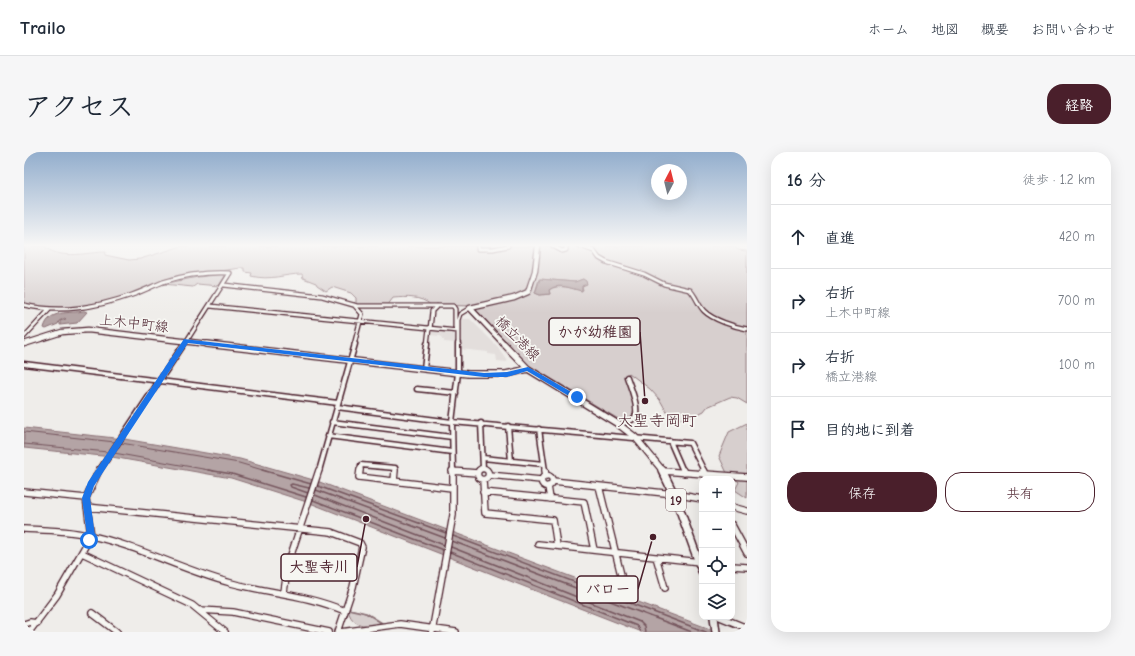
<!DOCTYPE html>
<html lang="ja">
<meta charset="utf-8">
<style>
:root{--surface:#fff;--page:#f6f6f7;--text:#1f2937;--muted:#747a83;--line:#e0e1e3;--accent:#4a1f2b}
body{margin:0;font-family:"Comic Neue","Klee One",sans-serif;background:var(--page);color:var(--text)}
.controls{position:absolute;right:12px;bottom:12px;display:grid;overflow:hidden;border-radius:8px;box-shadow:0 4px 16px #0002}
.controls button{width:36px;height:36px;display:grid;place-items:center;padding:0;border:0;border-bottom:1px solid var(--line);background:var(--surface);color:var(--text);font:20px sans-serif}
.compass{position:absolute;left:627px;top:12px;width:36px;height:36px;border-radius:50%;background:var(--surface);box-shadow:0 4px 16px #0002;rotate:7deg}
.stop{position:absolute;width:12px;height:12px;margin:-9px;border:3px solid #1a73e8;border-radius:50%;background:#fff}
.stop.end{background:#1a73e8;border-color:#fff;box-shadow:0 1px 4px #0008}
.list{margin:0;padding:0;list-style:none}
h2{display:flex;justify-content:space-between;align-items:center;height:52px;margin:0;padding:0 16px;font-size:17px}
h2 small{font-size:13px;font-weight:400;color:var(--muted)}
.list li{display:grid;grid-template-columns:26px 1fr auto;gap:12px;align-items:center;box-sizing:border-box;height:64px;padding:0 16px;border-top:1px solid var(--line)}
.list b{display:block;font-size:15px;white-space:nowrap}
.list p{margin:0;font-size:13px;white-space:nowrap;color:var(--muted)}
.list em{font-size:13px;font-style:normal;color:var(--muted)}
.actions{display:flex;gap:8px;padding:12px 16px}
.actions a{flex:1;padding:9px 0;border:1px solid var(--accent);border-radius:16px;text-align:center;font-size:14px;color:var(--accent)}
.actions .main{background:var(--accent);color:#fff}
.icon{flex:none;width:22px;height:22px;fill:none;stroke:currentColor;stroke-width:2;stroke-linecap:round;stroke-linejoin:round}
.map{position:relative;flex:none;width:723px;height:480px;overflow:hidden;border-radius:16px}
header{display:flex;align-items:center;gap:24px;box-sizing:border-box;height:56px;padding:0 20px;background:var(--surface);border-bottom:1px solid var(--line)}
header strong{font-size:19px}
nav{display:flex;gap:22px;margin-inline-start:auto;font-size:14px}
.intro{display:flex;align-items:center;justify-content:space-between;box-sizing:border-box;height:96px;padding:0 24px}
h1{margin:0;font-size:28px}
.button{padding:10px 18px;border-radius:16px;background:var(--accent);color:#fff;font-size:14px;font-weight:700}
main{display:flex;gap:24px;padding:0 24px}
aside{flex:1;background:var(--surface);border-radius:16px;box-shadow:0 4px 16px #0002}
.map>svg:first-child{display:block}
.built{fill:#e3dedc}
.green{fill:#d7cfce;stroke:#90777c;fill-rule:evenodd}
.water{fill:#b4a4a5;stroke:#8a6f74}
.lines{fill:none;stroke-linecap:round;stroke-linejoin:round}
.shore-far1{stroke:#74545c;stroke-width:1}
.shore{stroke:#74545c;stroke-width:1.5}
.stream{stroke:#8a6f74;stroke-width:1.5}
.minor-far2-casing{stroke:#4a1f2b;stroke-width:5.5}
.minor-far1-casing{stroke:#4a1f2b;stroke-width:7}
.minor-casing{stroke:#4a1f2b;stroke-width:8}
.major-far2-casing{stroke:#4a1f2b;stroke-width:7}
.major-far1-casing{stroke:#4a1f2b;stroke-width:8}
.major-casing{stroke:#4a1f2b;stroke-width:10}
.minor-far2{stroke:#f6f6f2;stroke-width:3}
.minor-far1{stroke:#f6f6f2;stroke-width:4}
.minor{stroke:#f6f6f2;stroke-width:5.5}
.major-far2{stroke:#f6f6f2;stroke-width:4.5}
.major-far1{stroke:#f6f6f2;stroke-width:5.5}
.major{stroke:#f6f6f2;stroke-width:7}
.route{fill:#1a73e8}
.labels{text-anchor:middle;stroke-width:3.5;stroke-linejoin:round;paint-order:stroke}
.shield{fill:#f6f6f2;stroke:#7e6067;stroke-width:1}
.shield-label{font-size:13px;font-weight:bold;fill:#4a1f2b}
.street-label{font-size:14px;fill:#4a1f2b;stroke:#f6f6f2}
.quarter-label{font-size:16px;fill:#4a1f2b;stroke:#f6f6f2}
.leader{fill:none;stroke:#4a1f2b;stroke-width:1.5}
.callout-dot{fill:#4a1f2b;stroke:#f6f6f2;stroke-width:1.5}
.callout{fill:#f6f6f2;stroke:#4a1f2b;stroke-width:1.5}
.callout-label{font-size:15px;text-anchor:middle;font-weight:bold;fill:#4a1f2b}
</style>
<header>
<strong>Trailo</strong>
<nav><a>ホーム</a><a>地図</a><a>概要</a><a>お問い合わせ</a></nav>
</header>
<div class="intro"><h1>アクセス</h1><a class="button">経路</a></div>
<main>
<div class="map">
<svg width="723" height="480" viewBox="0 0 723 480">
<rect width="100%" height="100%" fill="#efedea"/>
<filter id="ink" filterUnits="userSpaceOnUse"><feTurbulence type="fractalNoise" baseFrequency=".025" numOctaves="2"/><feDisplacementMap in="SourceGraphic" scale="8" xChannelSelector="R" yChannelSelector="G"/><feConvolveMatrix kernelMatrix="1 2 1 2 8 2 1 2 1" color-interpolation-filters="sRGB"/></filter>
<g filter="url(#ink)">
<path class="built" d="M436,167H446L474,195L484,210L473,209L472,203L464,202V200L436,197Z
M407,178L430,180L432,191L420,190V188H418L417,184L406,183Z"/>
<path class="green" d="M0,94H22V96C40,108 62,100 82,100L81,103L105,108L116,107L158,94H710L714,98L723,99V252L713,246L706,245L683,255L680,259L674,262L664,266L654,267L644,262L636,248L626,237L605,221L602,225L611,254L610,266L596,268L503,212L448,154L407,153C396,144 383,145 369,146L363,154L332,153V146L327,141L308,135L302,139L293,133L292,131L279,126L278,122C260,122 247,129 227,124L228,121L221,120V116H217L142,127L112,141L67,153L32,157L17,156L0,152ZM515,127L551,130L559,127L563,131L558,134L559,138C548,137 535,131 525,138L526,142L516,143L511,141Z
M202,122L195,134L173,132L169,135L139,132L174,125Z
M723,271V346L711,338L715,330L703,321L695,304L705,280Z
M324,457C336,458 348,463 357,472C343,475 327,475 324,457Z"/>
<path class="water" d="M516,127L551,130L559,127L562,129L563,132L558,134V139C547,137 535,130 525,138L526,142L516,143L511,141Z
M60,159L63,160L53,171L36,173V169L42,167L41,166L35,169L34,172L22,177L20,176C25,157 45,162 60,159Z
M0,276L100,287L153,296L216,307L293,329L694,480H617L286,351L207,326L88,305L0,296Z"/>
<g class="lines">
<path class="shore-far1" d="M0,280L91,290
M97,291L215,311L242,319
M0,292L84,300
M90,301L190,319"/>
<path class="shore" d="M184,318L208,322L282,345
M238,318L287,332
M294,334L422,381
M292,338L421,386
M284,341L267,335L266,333L268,332L285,336
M291,343L420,393
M289,348L419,398
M429,384L682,480
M428,389L668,480
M427,395L616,470L620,474L621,480
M426,400L613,474L616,480"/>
<path class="stream" d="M324,457L342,461L358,471"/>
<defs>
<path id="minor-far2" d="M454,94V97H469L484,94
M529,94L538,99L542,98V94
M556,94L570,99L575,106L582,110L620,122L640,132L666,138C672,144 674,153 680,159C689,168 711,175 723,177
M200,133L298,144L333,154H429L431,157V175L434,178
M0,153C37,162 73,155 108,143C119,139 129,134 139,130C160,123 184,120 206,121L160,193
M330,153L338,162L330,193
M186,154L434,179
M406,177L408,159L413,154
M0,185L25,158
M403,193L405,176
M434,193V168L436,162L446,156"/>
<path id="minor-far1" d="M0,212L314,251
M400,217L403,192
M393,237L432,241
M313,255L428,270L666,291L680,319
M308,270L428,285
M457,271L459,317
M594,272C598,271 606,270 609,267C618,261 606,234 603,225
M484,274L487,309
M515,277L521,319
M304,284L428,300
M646,289L659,319
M459,306L520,312
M75,319L160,192
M295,319L331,192
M336,319L337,313L371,316V319
M429,319L428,270L434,221V192"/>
<path id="minor" d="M453.5 322a5.5 5.5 0 1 1 11 0a5.5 5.5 0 1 1-11 0Z
M336,318L335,325L428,336
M521,318L522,324
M659,318L660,321
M679,318L684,327
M428,319L453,321
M639,319L723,325
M465,323L517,328
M517.5 329a5.5 5.5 0 1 1 11 0a5.5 5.5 0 1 1-11 0Z
M459,328L461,361L529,368L533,394
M370,329L371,318
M529,329L650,342L678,347
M524,334L526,347
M575,334L597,423
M0,340L62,346
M459,340L560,350L570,398
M63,355L307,380L336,391L338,395L329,435L314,480
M708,355L723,359
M708,373L723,401
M0,377C21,378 43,378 63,383C113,393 158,418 207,431C245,441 284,443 321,459
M514,392L676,410
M58,401L168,453L201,480
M632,405L641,436
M708,414L723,415
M260,440L264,412L295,318
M176,458L209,460L305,480
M68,461L93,480
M696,465L723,476
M0,472L6,470L13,471
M5,480L33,443L67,384L62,346L75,318
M317,480L376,472L432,480
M408,480L429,363V318"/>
<path id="major-far2" d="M0,192L38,180L64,178L192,193
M481,193L446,156L490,146L504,140L511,119L514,94"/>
<path id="major-far1" d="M183,192L444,222H482L504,217
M480,192L504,217L594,272L611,285L639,319"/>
<path id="major" d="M638,318L652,347L678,419
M690,465L692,480"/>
</defs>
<use href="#minor-far2" class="minor-far2-casing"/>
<use href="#minor-far1" class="minor-far1-casing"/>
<use href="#minor" class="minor-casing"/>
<use href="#major-far2" class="major-far2-casing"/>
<use href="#major-far1" class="major-far1-casing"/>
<use href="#major" class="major-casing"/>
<use href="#minor-far2" class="minor-far2"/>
<use href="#minor-far1" class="minor-far1"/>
<use href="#minor" class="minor"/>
<use href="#major-far2" class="major-far2"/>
<use href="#major-far1" class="major-far1"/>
<use href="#major" class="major"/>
</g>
</g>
<linearGradient id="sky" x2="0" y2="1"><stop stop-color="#93aecd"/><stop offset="0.58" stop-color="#f8f7f6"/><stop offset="1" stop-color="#f8f7f6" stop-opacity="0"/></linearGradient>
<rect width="723" height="161" fill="url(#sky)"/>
<path class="route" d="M160,187L460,221L483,220L504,215L556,245L553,248L550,247L503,219L483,225H460L164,191L70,334L66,346L71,384L68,391L65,392L62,391L61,388L63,383L58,346L64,330Z"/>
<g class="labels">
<rect class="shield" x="642" y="337" width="20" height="22" rx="3"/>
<g class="shield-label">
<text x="652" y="353">19</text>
</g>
<g class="street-label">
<text transform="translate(110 171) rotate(6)" y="5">上木中町線</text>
<text transform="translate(494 186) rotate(45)" y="5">橋立港線</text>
</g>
<g class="quarter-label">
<text x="633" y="274">大聖寺岡町</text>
</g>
</g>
<path class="leader" d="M621 249L616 180M342 367L333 415M629 385L614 437"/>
<g class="callout-dot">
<circle cx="621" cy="249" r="4"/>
<circle cx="342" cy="367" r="4"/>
<circle cx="629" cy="385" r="4"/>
</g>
<g class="callout">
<rect x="525" y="166" width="91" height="27" rx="4"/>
<rect x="257" y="402" width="76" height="27" rx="4"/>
<rect x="553" y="424" width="61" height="27" rx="4"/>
</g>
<g class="callout-label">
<text x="571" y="185">かが幼稚園</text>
<text x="295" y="420">大聖寺川</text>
<text x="584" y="442">バロー</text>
</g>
</svg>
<div class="controls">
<button>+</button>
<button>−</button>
<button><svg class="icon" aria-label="locate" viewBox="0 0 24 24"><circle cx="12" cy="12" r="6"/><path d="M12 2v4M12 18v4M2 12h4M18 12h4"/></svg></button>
<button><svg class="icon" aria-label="layers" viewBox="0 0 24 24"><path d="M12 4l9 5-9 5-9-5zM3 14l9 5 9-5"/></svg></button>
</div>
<svg class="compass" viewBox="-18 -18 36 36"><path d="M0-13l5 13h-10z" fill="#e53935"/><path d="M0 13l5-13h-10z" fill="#747a83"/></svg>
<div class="stop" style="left:65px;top:388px"></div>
<div class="stop end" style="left:553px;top:245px"></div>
</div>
<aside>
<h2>16 分<small>徒歩 · 1.2 km</small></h2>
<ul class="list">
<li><svg class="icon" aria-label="ahead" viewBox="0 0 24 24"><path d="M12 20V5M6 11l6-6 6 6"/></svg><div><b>直進</b></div><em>420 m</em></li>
<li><svg class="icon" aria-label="right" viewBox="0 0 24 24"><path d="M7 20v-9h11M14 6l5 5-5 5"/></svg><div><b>右折</b><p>上木中町線</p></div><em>700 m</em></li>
<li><svg class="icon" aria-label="right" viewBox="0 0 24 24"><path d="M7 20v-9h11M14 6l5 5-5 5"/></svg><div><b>右折</b><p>橋立港線</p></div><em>100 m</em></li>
<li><svg class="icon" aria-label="arrive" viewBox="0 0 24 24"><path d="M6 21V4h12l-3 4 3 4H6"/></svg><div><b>目的地に到着</b></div></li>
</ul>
<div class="actions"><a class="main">保存</a><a>共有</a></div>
</aside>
</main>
